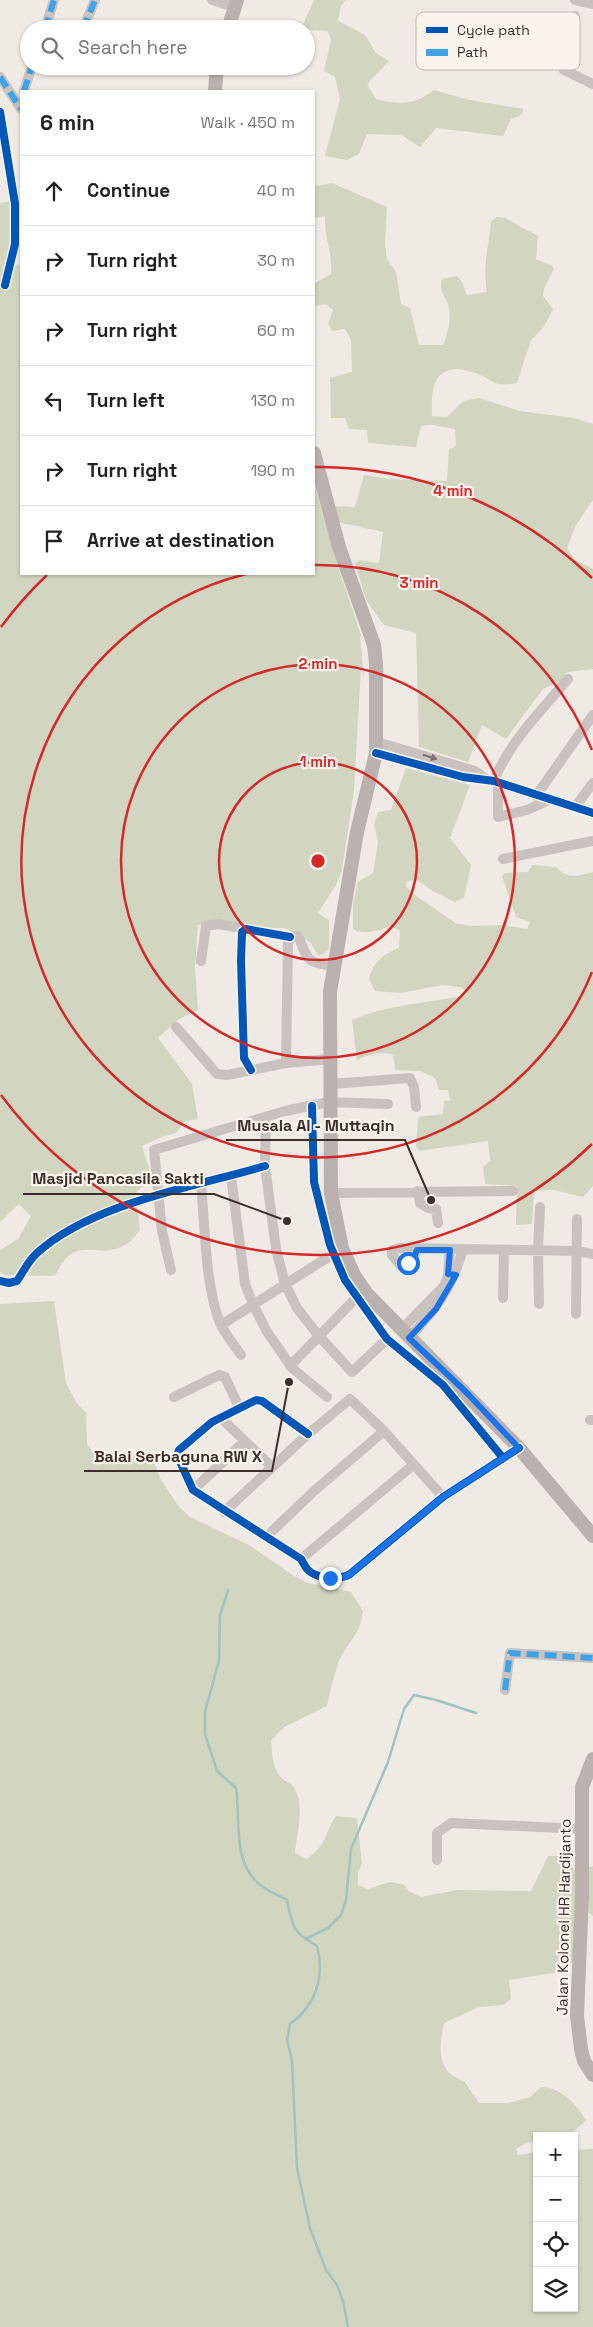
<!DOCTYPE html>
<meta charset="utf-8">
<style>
:root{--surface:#fff;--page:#f6f6f6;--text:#222;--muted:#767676;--line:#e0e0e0}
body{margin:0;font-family:"Space Grotesk",sans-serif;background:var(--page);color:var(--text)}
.controls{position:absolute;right:15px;bottom:15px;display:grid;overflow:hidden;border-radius:0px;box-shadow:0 1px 4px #0004}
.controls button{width:45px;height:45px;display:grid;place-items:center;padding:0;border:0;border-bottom:1px solid var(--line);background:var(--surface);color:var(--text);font:25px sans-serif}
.stop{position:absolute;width:15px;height:15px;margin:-11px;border:4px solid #1a73e8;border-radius:50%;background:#fff}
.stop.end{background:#1a73e8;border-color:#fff;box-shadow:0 1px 5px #0008}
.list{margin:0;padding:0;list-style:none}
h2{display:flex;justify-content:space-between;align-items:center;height:65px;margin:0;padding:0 20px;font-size:21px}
h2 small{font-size:16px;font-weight:400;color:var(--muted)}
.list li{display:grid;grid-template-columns:32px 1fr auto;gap:15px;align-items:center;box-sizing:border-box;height:70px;padding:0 20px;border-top:1px solid var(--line)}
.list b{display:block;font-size:19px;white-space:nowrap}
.list em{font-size:16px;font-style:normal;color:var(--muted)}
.icon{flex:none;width:28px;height:28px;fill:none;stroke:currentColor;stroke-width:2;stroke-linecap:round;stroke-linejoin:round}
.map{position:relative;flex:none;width:593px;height:2327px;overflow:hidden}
.search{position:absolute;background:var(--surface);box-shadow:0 1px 4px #0004;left:20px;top:20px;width:295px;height:55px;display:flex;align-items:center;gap:12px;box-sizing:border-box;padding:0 18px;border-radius:28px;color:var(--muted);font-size:19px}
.panel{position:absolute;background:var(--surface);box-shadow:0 1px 4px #0004;left:20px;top:90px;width:295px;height:485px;border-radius:0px}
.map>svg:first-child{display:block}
.green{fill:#d2d5bf}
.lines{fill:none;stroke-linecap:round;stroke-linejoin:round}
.stream{stroke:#a1c3c1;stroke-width:2.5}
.minor{stroke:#c9c2be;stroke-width:10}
.secondary{stroke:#bab2ae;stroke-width:14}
.quiet{stroke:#3fa3eb;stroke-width:6;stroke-dasharray:12 6;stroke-linecap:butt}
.cycleway-casing{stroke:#fbf4ee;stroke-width:11}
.cycleway{stroke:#0057b8;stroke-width:8}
.oneway{fill:#7b716d}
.route{stroke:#1a73e8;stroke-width:6}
.ring{fill:none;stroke:#d62828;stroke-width:2.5}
.labels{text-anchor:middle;stroke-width:4.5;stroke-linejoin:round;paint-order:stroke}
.street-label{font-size:15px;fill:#3b2f2b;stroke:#fbf4ee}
.key{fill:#fbf4ee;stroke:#c1b9b4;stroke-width:1}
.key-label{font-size:14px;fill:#3b2f2b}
.centre{fill:#d62828;stroke:#fbf4ee;stroke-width:2.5}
.ring-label{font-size:15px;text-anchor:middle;font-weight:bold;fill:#d62828;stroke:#fbf4ee;stroke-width:4.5;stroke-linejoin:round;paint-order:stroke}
.leader{fill:none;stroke:#3b2f2b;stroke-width:2}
.callout-dot{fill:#3b2f2b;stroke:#fbf4ee;stroke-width:2}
.callout-label{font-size:16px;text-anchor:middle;font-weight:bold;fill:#3b2f2b;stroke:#fbf4ee;stroke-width:4.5;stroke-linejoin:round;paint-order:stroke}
</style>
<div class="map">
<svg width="593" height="2327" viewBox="0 0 593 2327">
<rect width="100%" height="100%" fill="#f0eae5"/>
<path class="green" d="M314,0H346L341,6L338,21L365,35L376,53L389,61L367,84L376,99C399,105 415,105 434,90L469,100L524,109L520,116L511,119L503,136L436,128L420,147L401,135L367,134L359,154L347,160L325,156L340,99L335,77L324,71L331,40L328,31L310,30L302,26Z
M314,183L317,186L332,183L387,207L385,243L387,259L396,272L401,304L410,308L419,345H443C448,334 453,314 447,302C443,293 439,290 442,279L457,276L462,282L467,295L487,292C482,266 489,247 491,221L497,217L505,218L538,236L536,259L552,266L554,269L544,288L543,296L553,309L543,328L531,340L517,383C511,384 504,385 498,384C491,382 486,377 480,375C440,359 430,378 432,416L447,417L463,401L479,398L520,411L574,418L593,424V500L576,525L567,548L574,559L593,569V669L567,672L562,680L543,689L506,739L482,725L468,762L419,747L416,633L384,625L366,600L355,563L359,560L379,563L383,532L338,522L334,506L355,507L364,475L388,479L447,481L449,449L456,446L455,429L433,425L421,426L416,447L368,443L367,430L349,429L345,418H331L330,378L352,372L351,340L345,329L333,331L328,324L333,310L326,304L314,306V284L331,274C333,255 324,237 325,216L314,218Z
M10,201L12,226L6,263L21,266V574H314V484L338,567L362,638L360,635L364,679L361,668L354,790L342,870L336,885L318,913L329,920V949L324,954L318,955L310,942L285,928H241L220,923L198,925L195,968L198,1010L179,1019L158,1038L192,1084L198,1119L186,1121L176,1133L162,1137L142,1146L149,1168L147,1183L136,1192L140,1230C136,1234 132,1241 127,1244C95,1263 77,1230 55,1276L5,1275L0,1272V1250L18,1239L31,1216L19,1204L0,1222V203Z
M406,768L470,785L450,838L471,865L464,898L455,902L433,891L417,880L407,881L406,886L412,893L455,923L470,926L504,925L527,929L530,922L516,917L502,876L505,873L528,872L532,865L556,867C568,880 577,876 593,872V1186L583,1197L554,1190L534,1191L532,1224L516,1225L517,1186L485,1184L483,1167L490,1161L488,1141L419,1151L416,1146L418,1117L443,1114L444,1101H450L448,1090H439L435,1078L420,1071L395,1070L393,1055C380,1050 368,1055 357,1060L352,1020C389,1004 429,1003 468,995L461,987L442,985L401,993L375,991L369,979C374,961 382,955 399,948L400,931L391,926C380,930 364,936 353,929V904L358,882L373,873L378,842L374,825L378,812L391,810Z
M54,1301L66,1383L76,1402L86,1413L87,1444L98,1458L126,1454L148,1458L154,1462L161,1480L179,1507L190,1517L249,1545L294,1576L308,1583L351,1592L363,1611C361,1635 345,1644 338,1664C333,1678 330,1692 327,1706L284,1727L271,1740C272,1755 273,1778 290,1783C307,1799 297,1832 295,1853L307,1859C329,1843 323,1835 336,1816L357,1818L362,1864L358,1872V1885L368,1889L390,1882L404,1885L409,1891L421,1897L457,1890L531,1891L548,1856H559L575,1870L593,1866V1916L589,1913L586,1902L575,1898V1955L567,1971L509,1980L511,1999L503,2005L479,2007L444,2023C439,2046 436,2073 464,2081L479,2103H508L530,2097L541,2087C562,2087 575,2104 586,2120C570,2139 560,2136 537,2136V2141L526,2143L516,2149L518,2155L537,2152V2308H574V2150L593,2149V2327H0V1304Z"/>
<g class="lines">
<path class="stream" d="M228,1590L220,1615L219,1660L205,1712V1734L217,1771L236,1788C241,1821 231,1865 263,1887C270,1892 279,1895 287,1900C293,1927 291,1931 317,1946C325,1977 316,2005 290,2024L287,2040L292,2061L297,2168L310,2228L326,2270L337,2285L343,2301L348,2327
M305,1939L328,1928L341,1915L346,1900L351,1849L388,1762L404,1709L414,1695L436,1700L476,1713"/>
<path class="minor" d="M212,0L234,7
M575,0L593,4
M575,16L564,70L593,84
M45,29L54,0
M83,29L95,0
M71,67V66
M0,77L21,109
M24,91L32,66
M0,112L15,204V244L5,285
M377,742L475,771L486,779
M376,753L463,777L494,781L593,813
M494,781C509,742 542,710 568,679
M498,783V817L527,810L549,800
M536,796L593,715
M575,807L593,783
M503,859L593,841
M201,961L206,926L219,924L246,929
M176,1027L217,1074L227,1075L286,1063
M330,1059L286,1063L288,943L290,937L298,936C309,961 305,962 333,966
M251,1070L244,1058L241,961L242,932L246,929L290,937
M331,1084L410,1078L414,1087L416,1107
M312,1106L314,1182L330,1245L345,1280L387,1339L443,1385L503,1458
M266,1117L265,1166L276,1249L285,1284L297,1308L318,1335L352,1372L387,1339
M330,1126L378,1128
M231,1176L245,1284L253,1304L266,1330L292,1368L327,1397
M201,1183C205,1225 205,1285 220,1323C225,1334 234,1345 241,1355
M418,1191L420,1203L428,1208L436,1209L438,1223
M331,1193L513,1191
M417,1250L414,1257L402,1267L392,1255V1250L400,1248L578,1251L593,1254
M171,1270L162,1231L154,1150L285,1111L329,1102L388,1104
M0,1281L9,1283L17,1281C24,1271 28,1261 37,1253C93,1203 194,1187 265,1166
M503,1298L504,1250
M539,1304L538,1250L540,1207
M576,1314L577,1219
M221,1325L333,1254
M401,1330L444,1286L448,1276L450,1249
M409,1338C436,1309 452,1288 463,1249
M290,1366L356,1298
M174,1397L219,1375L225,1377L239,1407
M220,1417L272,1467
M590,1420H593
M308,1434L262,1401L256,1400L212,1422L179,1450L177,1455L193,1490L301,1559C303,1562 305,1567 308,1570C317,1579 340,1580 350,1574L443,1497L519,1448
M193,1490L245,1441
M224,1512L308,1434L350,1399L384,1431L443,1497
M266,1537L313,1492L384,1431
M301,1559L413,1465
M505,1690L510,1653L593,1658
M437,1860V1833L451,1823L582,1829"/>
<path class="secondary" d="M228,29L237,0
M215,91L217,66
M314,453L339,547L374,645L376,663V753L357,832L330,992L331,1193L342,1248L354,1275L367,1294L519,1448L593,1536
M593,1759L582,1787V1895L577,2016L581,2049L584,2061L593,2075"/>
<path class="quiet" d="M45,29L54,0
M83,29L95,0
M209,66L217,69
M71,67V66
M0,77L21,109
M24,91L32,66
M505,1690L510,1653L593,1658"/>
<defs>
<path id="cycleway" d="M0,112L15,204V244L5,285
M376,753L463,777L494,781L593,813
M251,1070L244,1058L241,961L242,932L246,929L290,937
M312,1106L314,1182L330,1245L345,1280L387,1339L443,1385L503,1458
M0,1281L9,1283L17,1281C24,1271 28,1261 37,1253C93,1203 194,1187 265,1166
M308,1434L262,1401L256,1400L212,1422L179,1450L177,1455L193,1490L301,1559C303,1562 305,1567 308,1570C317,1579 340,1580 350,1574L443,1497L519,1448"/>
</defs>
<use href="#cycleway" class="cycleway-casing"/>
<use href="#cycleway" class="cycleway"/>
</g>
<defs><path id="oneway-solid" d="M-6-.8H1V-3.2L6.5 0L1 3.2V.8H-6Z" transform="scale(1.25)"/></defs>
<use class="oneway" href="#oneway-solid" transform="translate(430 757) rotate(18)"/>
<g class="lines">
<path class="route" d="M330,1578L344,1577L350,1574L443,1497L519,1448L466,1392L409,1338L436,1309L456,1275L448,1274L450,1250H417L414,1257L408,1263"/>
</g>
<g class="ring">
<circle cx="318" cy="861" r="99"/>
<circle cx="318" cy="861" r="197"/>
<path d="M592 972A296 296 0 1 1 246 574M315 565A296 296 0 0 1 592 750"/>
<path d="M592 1144A394 394 0 0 1 1 1095M1 627A394 394 0 0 1 47 575M315 467A394 394 0 0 1 592 578"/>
</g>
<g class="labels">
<g class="street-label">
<text transform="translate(564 1917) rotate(-89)" y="5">Jalan Kolonel HR Hardijanto</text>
</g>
</g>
<rect x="416" y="12" width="164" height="58" rx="8" class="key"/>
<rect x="426" y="27" width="22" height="6" fill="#0057b8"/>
<rect x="426" y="49" width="22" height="7" fill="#3fa3eb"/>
<g class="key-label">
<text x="457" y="35">Cycle path</text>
<text x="457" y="57">Path</text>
</g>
<circle cx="318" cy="861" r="8" class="centre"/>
<g class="ring-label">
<text x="453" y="496">4 min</text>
<text x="419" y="588">3 min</text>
<text x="318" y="669">2 min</text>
<text x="318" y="767">1 min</text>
</g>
<path class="leader" d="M431 1200L405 1140H226M287 1221L214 1194H23M289 1382L272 1471H84"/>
<g class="callout-dot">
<circle cx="431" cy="1200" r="5"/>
<circle cx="287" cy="1221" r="5"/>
<circle cx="289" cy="1382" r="5"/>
</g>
<g class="callout-label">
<text x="316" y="1131">Musala Al - Muttaqin</text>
<text x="118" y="1184">Masjid Pancasila Sakti</text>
<text x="178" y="1462">Balai Serbaguna RW X</text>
</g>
</svg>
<div class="controls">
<button>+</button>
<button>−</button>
<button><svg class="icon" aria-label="locate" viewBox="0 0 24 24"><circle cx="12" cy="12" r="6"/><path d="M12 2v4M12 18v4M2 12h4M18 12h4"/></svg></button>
<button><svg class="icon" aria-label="layers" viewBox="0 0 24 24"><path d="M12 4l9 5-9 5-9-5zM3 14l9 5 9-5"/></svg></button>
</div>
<div class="stop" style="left:408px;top:1263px"></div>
<div class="stop end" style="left:330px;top:1578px"></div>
<div class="search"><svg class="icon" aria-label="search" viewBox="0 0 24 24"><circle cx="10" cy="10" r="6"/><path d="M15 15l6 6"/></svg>Search here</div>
<section class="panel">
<h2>6 min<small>Walk · 450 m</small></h2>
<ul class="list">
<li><svg class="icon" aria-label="ahead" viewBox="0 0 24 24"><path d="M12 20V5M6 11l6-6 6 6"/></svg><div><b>Continue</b></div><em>40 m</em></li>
<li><svg class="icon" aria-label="right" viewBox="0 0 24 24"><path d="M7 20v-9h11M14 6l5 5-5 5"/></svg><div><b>Turn right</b></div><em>30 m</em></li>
<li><svg class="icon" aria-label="right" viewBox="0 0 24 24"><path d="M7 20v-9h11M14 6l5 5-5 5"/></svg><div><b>Turn right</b></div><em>60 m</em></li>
<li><svg class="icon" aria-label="left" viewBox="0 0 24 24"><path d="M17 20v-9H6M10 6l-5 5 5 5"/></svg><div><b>Turn left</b></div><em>130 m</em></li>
<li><svg class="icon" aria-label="right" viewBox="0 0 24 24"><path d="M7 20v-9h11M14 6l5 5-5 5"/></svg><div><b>Turn right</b></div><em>190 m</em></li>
<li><svg class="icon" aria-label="arrive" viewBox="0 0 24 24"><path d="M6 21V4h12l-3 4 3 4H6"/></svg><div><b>Arrive at destination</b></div></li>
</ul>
</section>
</div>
